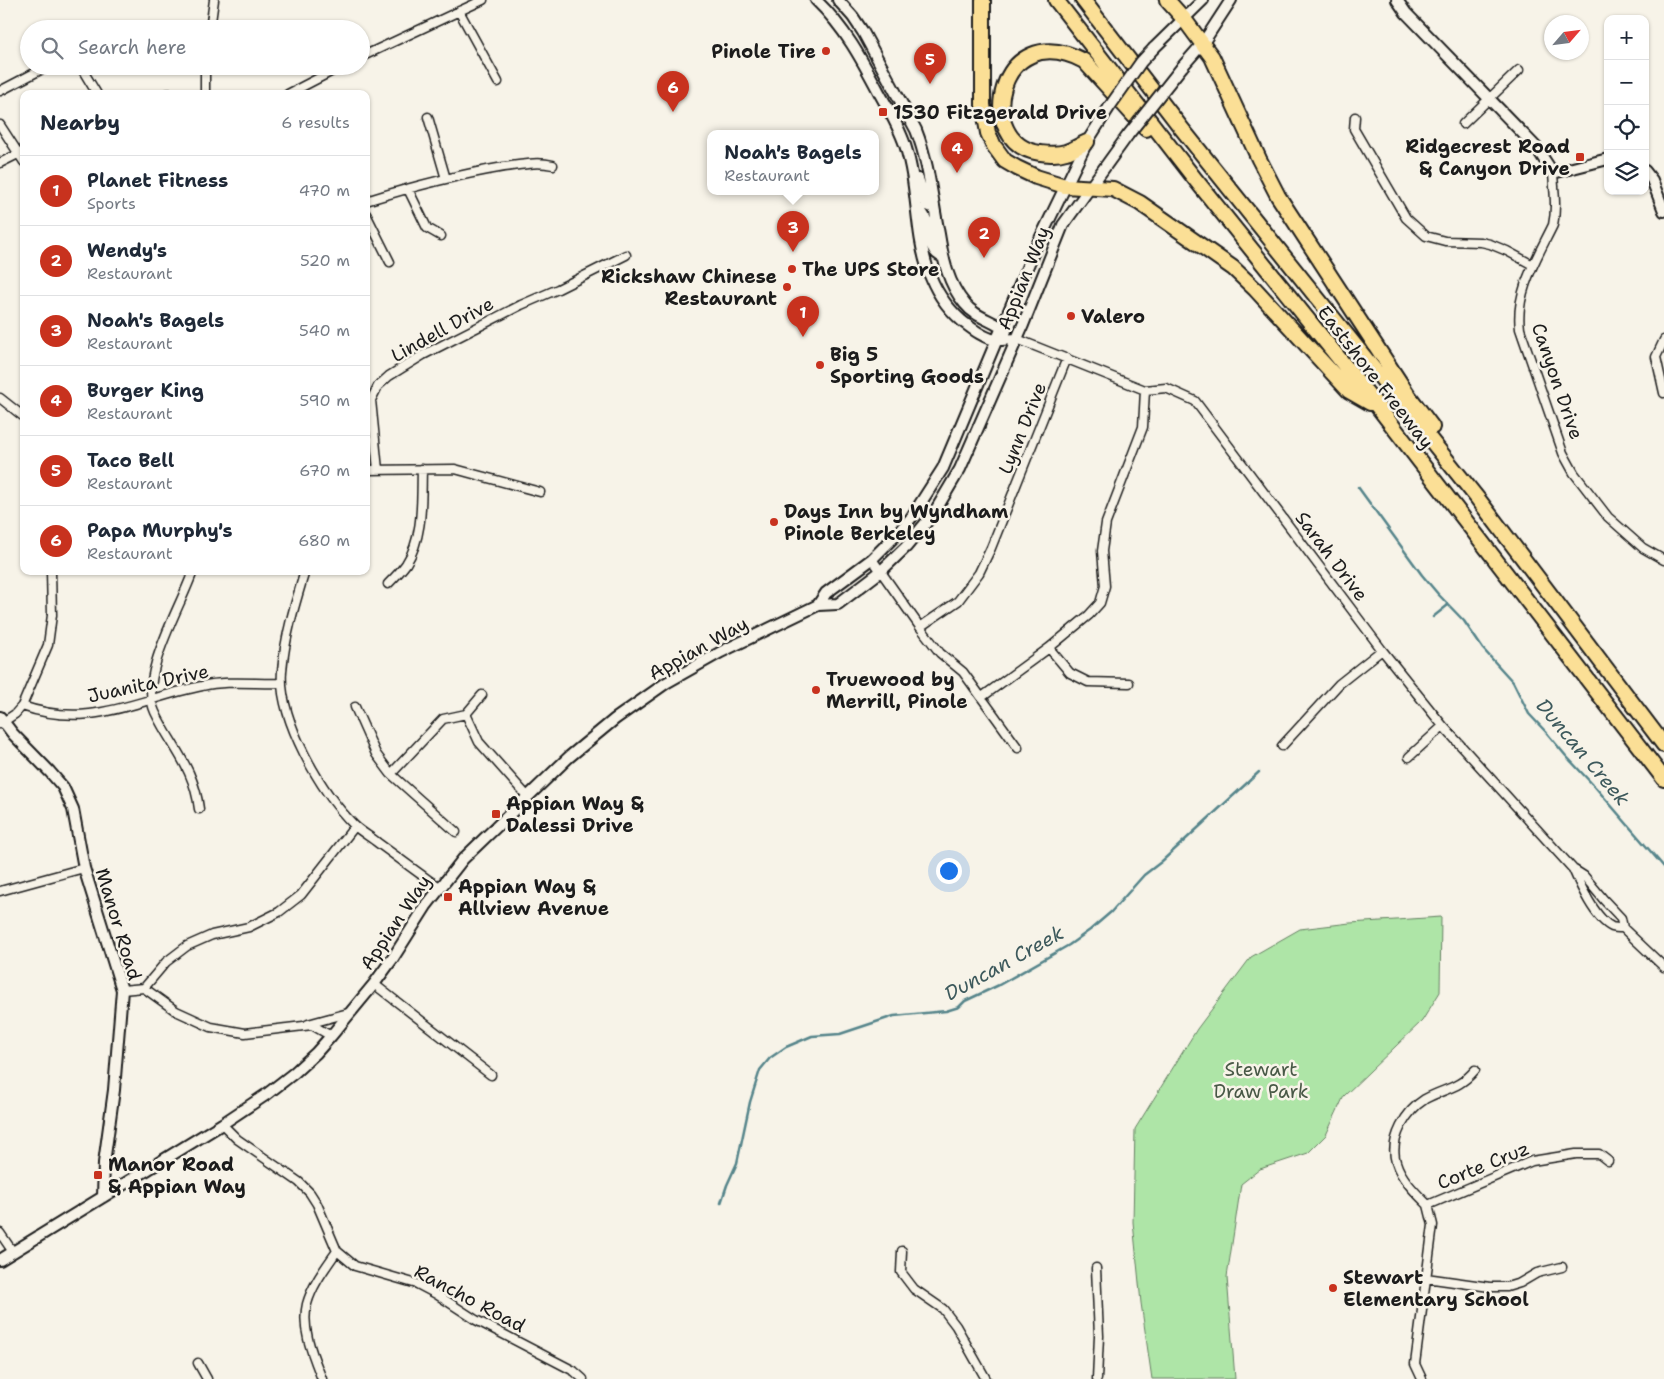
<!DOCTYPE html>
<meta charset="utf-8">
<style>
:root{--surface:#fff;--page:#f6f6f7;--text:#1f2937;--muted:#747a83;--line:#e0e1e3;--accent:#c8321e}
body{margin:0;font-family:"Shantell Sans",sans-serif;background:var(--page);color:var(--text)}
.controls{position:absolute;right:15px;top:15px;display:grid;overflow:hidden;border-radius:10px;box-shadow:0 1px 4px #0004}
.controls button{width:45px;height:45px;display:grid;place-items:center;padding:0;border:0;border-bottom:1px solid var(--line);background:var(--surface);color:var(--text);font:25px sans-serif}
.compass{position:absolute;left:1544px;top:15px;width:45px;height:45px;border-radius:50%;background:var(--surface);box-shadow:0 1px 4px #0004;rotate:62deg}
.you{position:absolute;left:948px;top:870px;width:18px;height:18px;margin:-12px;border:4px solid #fff;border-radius:50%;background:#1a73e8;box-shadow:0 0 0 8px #1a73e833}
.badge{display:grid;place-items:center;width:32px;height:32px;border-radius:50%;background:var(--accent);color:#fff;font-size:16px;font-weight:700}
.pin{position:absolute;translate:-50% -41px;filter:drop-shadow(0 1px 2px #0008)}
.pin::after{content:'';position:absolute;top:26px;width:18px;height:15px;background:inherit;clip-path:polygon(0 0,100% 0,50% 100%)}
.popup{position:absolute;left:707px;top:130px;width:172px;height:65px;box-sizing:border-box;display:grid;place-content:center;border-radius:10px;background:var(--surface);filter:drop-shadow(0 1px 4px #0005);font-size:16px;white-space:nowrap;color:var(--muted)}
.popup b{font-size:19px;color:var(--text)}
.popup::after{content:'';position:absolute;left:50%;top:100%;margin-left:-10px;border:10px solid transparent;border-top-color:var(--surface)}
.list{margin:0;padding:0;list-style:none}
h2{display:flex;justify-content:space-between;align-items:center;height:65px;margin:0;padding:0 20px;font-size:21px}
h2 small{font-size:16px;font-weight:400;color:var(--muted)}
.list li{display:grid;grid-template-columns:32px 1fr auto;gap:15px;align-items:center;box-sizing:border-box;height:70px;padding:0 20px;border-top:1px solid var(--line)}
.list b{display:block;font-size:19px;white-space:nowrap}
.list p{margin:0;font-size:16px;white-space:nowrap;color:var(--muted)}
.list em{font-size:16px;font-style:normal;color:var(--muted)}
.icon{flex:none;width:28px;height:28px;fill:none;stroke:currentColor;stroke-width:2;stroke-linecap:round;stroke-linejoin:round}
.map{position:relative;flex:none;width:1664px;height:1379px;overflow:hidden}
.search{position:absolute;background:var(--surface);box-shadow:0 1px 4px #0004;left:20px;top:20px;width:350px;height:55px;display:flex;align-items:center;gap:12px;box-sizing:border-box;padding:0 18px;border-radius:28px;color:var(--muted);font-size:19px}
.panel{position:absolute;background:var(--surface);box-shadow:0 1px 4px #0004;left:20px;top:90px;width:350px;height:485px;border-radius:10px}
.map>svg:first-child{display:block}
.green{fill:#aee5a7;stroke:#658062}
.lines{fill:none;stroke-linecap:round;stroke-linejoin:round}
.stream{stroke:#54848a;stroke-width:2.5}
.street-casing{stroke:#1c1c1c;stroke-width:11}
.secondary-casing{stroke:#1c1c1c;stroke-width:14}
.highway-casing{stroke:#1c1c1c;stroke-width:18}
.street{stroke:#f7f3e8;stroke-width:8}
.secondary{stroke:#f7f3e8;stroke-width:10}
.highway{stroke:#fbdf96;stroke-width:14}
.secondary-bridge-casing{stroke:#1c1c1c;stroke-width:14;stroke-linecap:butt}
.secondary-bridge{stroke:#f7f3e8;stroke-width:10}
.poi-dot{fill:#c8321e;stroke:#f7f3e8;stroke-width:2}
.labels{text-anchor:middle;stroke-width:5;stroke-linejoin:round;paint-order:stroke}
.poi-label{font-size:19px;font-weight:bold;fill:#1c1c1c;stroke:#f7f3e8;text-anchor:start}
.street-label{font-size:19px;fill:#1c1c1c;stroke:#f7f3e8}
.park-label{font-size:19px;fill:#485846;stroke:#f7f3e8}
.water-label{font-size:20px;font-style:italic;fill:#3d595c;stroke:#f7f3e8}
</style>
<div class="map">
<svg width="1664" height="1379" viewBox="0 0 1664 1379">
<rect width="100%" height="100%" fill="#f7f3e8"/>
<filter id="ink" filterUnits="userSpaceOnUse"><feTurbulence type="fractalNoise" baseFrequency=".02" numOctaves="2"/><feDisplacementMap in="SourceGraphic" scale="10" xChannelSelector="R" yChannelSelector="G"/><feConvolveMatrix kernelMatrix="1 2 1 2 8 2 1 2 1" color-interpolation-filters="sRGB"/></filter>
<g filter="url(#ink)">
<path class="green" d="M1441,917L1440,992L1422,1021L1344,1096L1326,1135L1308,1153L1260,1169L1241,1184L1227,1277L1235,1379H1152L1141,1303L1133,1222L1135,1129L1197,1029L1251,957L1300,929L1350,923Z"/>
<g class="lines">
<path class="stream" d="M1358,487L1422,575L1438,594L1464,621L1483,649L1513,682L1529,714L1546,732L1566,756L1596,788L1664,867
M1433,617L1448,605
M721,1203L727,1185L737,1163L750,1102L760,1070L770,1058L786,1047L812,1036L840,1034L894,1016L946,1011L959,1007L965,1001L999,985L1069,945L1090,930L1111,912L1144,875L1161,862L1259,772"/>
<defs>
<path id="street" d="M459,11L498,82
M210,29L214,0
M361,57L483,0
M78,66L82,69L97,94
M205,66V94
M0,91L48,66
M167,94H173
M288,94L342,66
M428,117L446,179
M1355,117L1354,129L1406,218L1426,236L1445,241L1481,242L1490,244L1507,251L1533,265
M1463,124L1519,70
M0,125L24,162
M0,163L24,151
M1553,173C1554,191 1557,207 1553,225C1537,258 1515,292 1520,329L1563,453L1574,473L1608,517L1643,548L1664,560
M408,189L427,228L441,236
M366,201C411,187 457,175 504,167C521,165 536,161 553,165
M366,214L390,262
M1017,339L1145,390L1166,388L1195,401L1382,650L1443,726L1573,869L1584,876L1604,900L1621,918L1623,928C1620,928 1615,928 1612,927C1595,919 1580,885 1573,869
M1664,340L1656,357L1664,393
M0,398L24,417
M366,470L455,469L540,492
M378,470L371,400L378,386L389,376L423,355L521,305L558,289L626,255
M872,559L920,627L940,653L963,672L1018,748
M193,571C181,607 138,676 155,712C172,748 194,767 199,809
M305,571C295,604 285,636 282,671C278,719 321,792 354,825C361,832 371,837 378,843C396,856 413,869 430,881L440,887
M388,584C394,578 401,571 406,564C424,536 421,500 422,469
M920,627L958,601L979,573L991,548L1067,358
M1049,648L1070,673L1088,682L1129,683
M982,697L1049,648L1089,615L1100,603L1105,586L1102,551L1106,523L1143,427L1145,390
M22,706C91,730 137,699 202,686C227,680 256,684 282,683
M355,707L376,754L391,774
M466,714L482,695
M0,724L15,714L22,706L48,645L52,615L51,571
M1282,746L1339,684L1382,650
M1409,757L1443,726
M456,832L391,774L443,719L466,714L479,742L527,796
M0,891L84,868
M1623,928L1664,967
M374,984L491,1075
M144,988L166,962L187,946L212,935L249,927L279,912L301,895L355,826
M122,990L144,988L176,1011L211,1027L245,1033L312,1025L331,1036
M308,1024L352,1012
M222,1124L237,1139L299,1182L310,1193L317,1204L337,1251L355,1266L417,1284L436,1294L476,1320L574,1371L583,1379
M1428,1205L1532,1161L1576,1154H1599L1608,1161
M1428,1205C1416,1193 1401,1179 1396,1162C1389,1139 1406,1111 1425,1099C1445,1088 1459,1089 1475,1070
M0,1233L13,1252
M902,1251L901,1272L914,1289L943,1309L956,1326L986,1379
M1096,1268L1099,1336L1097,1379
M1426,1278L1490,1287H1507L1520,1283L1537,1273L1562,1267
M198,1363L207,1379
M322,1379C313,1356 301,1329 307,1304C312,1285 326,1267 337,1251
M1422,1379L1415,1364L1433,1225L1428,1205"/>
<path id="secondary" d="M816,0C845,28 861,58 880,94C889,110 899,127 905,145C925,206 907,273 962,321C971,328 986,340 998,340C1004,340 1011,339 1017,339
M838,0L853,17L863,32L916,130C929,163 932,199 939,234C943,259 948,284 965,304C976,318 993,320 1006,331
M1397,0L1406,13L1536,147L1553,173L1608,159
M1154,48L1203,0
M1182,67L1203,43L1231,0
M1645,171L1652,180L1664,211
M918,179L927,205L934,208
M917,207C922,212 926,217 928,225C931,237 929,252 943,257
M818,605L826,593L872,559L894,537L911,518L943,468L1034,251L1087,142L1110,106
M0,717L13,734L50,772L63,787L73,809L84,868L122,990L114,1090L104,1163L103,1197
M0,1260L222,1124L267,1094L294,1073L316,1053L331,1036L374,984L393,958L426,906L463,859L569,757L615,719L666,683L721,652L818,605L838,604L880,572L906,547L934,513L960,469L1023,325L1063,225L1128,135"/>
<path id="highway" d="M983,0V105L988,133L994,146L1005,161L1017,168L1036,177L1065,186L1113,189L1140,203L1233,268L1255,289L1349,391L1370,403
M1056,0L1195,179L1378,407L1664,779
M1083,0L1182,129L1478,499L1664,745
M1167,0L1184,19L1212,57L1259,159L1278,196L1408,395L1432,427
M1087,142C1080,145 1073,150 1066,152C1057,155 1049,154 1040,153C972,144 998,16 1084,61L1146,129"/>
</defs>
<use href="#street" class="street-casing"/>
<use href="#secondary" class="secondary-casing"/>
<use href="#highway" class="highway-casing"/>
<use href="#street" class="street"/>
<use href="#secondary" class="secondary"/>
<use href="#highway" class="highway"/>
<defs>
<path id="secondary-bridge" d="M1110,106L1141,62L1154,48
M1128,135L1182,67"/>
</defs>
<use href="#secondary-bridge" class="secondary-bridge-casing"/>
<use href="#secondary-bridge" class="secondary-bridge"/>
</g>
</g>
<g class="poi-dot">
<circle cx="826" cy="51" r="5"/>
<rect x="878" y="107" width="10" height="10" rx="2.5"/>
<rect x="1575" y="152" width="10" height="10" rx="2.5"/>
<circle cx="792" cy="269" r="5"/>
<circle cx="787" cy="287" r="5"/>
<circle cx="1071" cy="316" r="5"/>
<circle cx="820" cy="365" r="5"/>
<circle cx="774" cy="522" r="5"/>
<circle cx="816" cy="690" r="5"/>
<rect x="491" y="809" width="10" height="10" rx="2.5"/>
<rect x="443" y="892" width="10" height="10" rx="2.5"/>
<rect x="93" y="1170" width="10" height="10" rx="2.5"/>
<circle cx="1333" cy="1288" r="5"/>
</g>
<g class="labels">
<g class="poi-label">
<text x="816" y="58" text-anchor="end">Pinole Tire</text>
<text x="893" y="119">1530 Fitzgerald Drive</text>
<text x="1570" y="153" text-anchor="end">Ridgecrest Road<tspan x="1570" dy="22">&amp; Canyon Drive</tspan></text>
<text x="802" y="276">The UPS Store</text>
<text x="777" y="283" text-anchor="end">Rickshaw Chinese<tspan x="777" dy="22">Restaurant</tspan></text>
<text x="1081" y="323">Valero</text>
<text x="830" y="361">Big 5<tspan x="830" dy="22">Sporting Goods</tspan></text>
<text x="784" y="518">Days Inn by Wyndham<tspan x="784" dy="22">Pinole Berkeley</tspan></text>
<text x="826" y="686">Truewood by<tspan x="826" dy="22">Merrill, Pinole</tspan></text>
<text x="506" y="810">Appian Way &amp;<tspan x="506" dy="22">Dalessi Drive</tspan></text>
<text x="458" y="893">Appian Way &amp;<tspan x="458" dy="22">Allview Avenue</tspan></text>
<text x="108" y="1171">Manor Road<tspan x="108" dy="22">&amp; Appian Way</tspan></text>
<text x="1343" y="1284">Stewart<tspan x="1343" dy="22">Elementary School</tspan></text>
</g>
<g class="street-label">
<text transform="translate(1023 278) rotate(-68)" y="7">Appian Way</text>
<text transform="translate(442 329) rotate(-29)" y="7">Lindell Drive</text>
<text transform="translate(1376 377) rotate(52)" y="7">Eastshore Freeway</text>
<text transform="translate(1558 381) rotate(71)" y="7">Canyon Drive</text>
<text transform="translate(1022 428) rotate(-68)" y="7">Lynn Drive</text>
<text transform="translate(1332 556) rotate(53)" y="7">Sarah Drive</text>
<text transform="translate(698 648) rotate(-29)" y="7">Appian Way</text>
<text transform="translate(148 683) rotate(-12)" y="7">Juanita Drive</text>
<text transform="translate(395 922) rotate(-56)" y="7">Appian Way</text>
<text transform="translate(119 924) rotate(73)" y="7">Manor Road</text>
<text transform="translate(1483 1165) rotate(-22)" y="7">Corte Cruz</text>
<text transform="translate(470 1298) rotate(28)" y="7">Rancho Road</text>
</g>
<g class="park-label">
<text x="1261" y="1076">Stewart<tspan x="1261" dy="22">Draw Park</tspan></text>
</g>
<g class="water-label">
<text transform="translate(1583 752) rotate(50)" y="7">Duncan Creek</text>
<text transform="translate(1004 963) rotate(-29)" y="7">Duncan Creek</text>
</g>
</g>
</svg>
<div class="controls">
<button>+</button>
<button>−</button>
<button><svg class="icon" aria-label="locate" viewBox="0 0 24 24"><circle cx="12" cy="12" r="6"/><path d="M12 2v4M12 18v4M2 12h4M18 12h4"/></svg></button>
<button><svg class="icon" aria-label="layers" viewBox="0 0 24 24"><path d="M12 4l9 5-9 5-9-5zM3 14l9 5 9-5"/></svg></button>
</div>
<svg class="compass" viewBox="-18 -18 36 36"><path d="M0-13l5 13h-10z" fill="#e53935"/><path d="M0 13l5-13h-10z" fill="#747a83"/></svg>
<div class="you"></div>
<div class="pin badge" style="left:803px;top:337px">1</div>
<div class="pin badge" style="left:984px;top:258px">2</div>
<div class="pin badge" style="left:793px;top:252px">3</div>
<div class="popup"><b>Noah's Bagels</b>Restaurant</div>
<div class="pin badge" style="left:957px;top:173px">4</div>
<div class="pin badge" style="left:930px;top:84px">5</div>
<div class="pin badge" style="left:673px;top:112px">6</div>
<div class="search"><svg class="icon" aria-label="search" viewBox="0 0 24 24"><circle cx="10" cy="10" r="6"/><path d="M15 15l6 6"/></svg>Search here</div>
<section class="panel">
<h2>Nearby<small>6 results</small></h2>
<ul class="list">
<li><span class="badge">1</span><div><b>Planet Fitness</b><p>Sports</p></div><em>470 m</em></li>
<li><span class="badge">2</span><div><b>Wendy's</b><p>Restaurant</p></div><em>520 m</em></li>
<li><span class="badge">3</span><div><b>Noah's Bagels</b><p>Restaurant</p></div><em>540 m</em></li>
<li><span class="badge">4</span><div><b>Burger King</b><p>Restaurant</p></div><em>590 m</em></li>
<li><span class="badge">5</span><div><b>Taco Bell</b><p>Restaurant</p></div><em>670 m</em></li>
<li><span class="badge">6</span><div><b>Papa Murphy's</b><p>Restaurant</p></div><em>680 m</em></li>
</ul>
</section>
</div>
